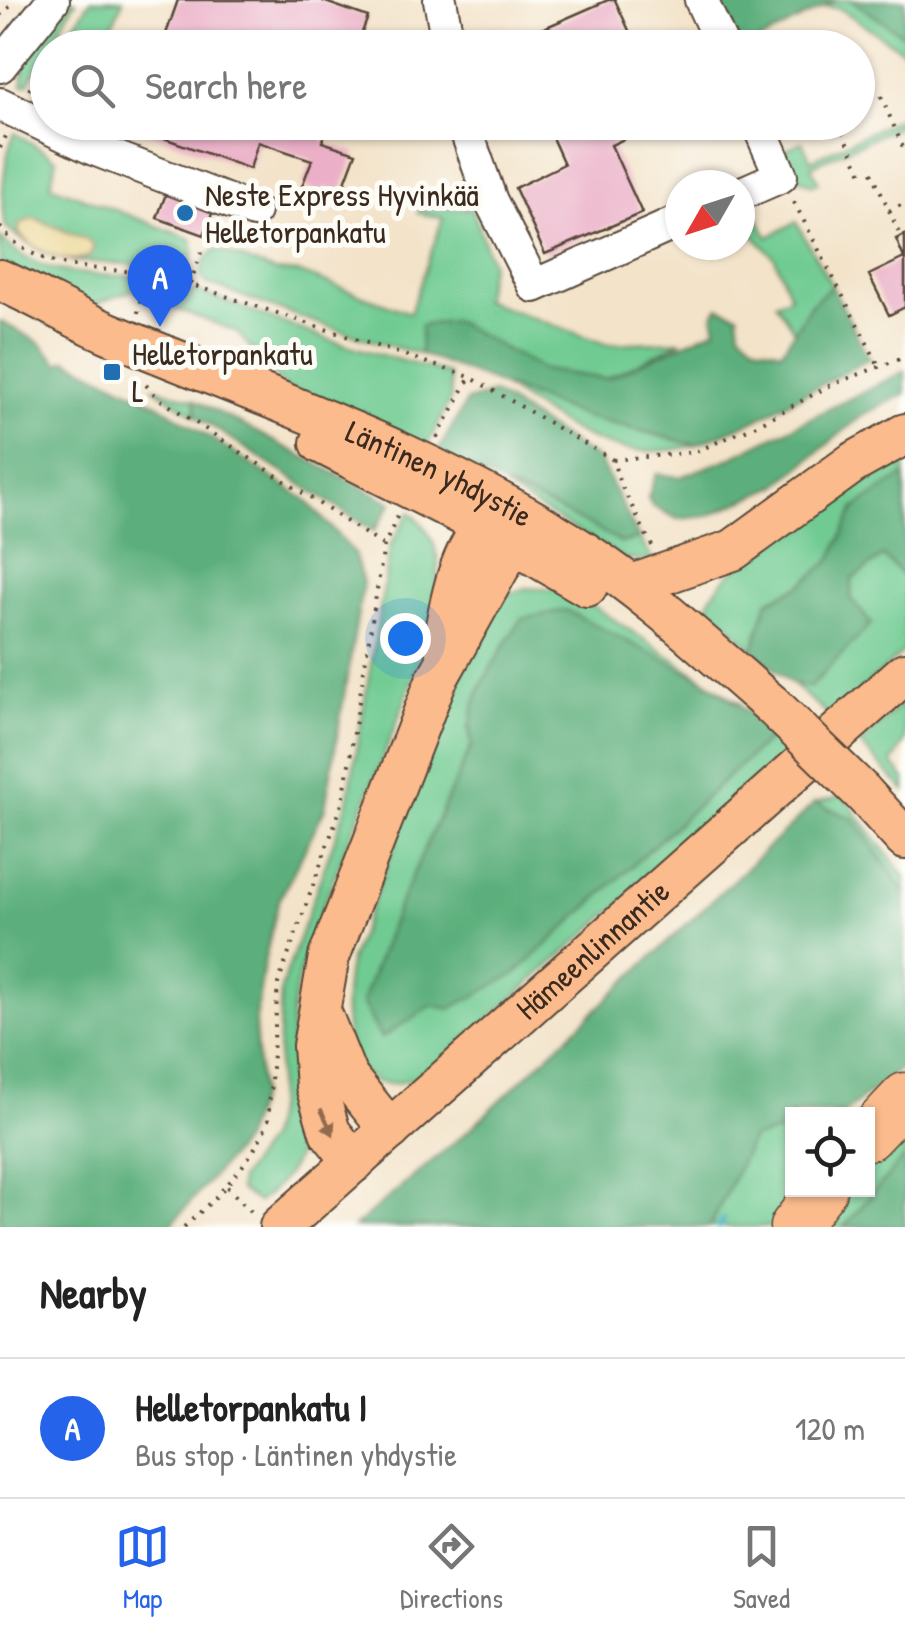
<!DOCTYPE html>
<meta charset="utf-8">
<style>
:root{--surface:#fff;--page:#f6f6f6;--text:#222;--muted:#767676;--line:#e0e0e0;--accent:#2563eb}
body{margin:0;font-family:"Patrick Hand",sans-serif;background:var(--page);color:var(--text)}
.controls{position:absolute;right:30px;bottom:30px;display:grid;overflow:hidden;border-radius:0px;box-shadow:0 2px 8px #0004}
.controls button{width:90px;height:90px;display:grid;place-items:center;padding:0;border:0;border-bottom:2px solid var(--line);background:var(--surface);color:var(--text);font:50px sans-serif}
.compass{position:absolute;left:665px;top:170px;width:90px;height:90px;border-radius:50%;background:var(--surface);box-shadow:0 2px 8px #0004;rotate:231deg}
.you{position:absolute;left:405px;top:638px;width:35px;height:35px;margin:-25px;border:8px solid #fff;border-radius:50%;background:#1a73e8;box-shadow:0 0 0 15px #1a73e833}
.badge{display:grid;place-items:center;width:65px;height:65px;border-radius:50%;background:var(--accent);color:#fff;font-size:32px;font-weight:700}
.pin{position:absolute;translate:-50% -82px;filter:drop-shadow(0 2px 5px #0008)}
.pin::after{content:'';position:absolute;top:52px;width:35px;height:30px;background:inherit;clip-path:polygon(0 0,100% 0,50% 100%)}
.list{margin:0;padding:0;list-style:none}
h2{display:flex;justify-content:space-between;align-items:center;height:130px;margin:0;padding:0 40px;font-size:42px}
h2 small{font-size:32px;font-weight:400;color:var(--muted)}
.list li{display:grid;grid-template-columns:65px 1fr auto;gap:30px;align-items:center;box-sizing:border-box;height:140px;padding:0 40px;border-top:2px solid var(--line)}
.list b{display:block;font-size:38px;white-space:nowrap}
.list p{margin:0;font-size:32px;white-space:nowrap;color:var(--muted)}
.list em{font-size:32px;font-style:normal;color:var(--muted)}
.icon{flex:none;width:55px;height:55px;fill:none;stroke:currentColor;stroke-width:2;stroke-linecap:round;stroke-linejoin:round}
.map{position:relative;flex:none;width:905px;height:1227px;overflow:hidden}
.search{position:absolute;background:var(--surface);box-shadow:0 2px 8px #0004;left:30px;right:30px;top:30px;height:110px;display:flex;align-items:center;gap:25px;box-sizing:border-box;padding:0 35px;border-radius:55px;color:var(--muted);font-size:38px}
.sheet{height:270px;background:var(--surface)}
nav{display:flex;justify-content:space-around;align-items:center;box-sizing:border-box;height:140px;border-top:2px solid var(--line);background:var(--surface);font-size:28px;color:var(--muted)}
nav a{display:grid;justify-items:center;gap:5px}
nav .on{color:var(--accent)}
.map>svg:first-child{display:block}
.green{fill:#70cb92;stroke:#567a58;stroke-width:2.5}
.forest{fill:#5caf7c;stroke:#4c6c4d;stroke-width:2.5}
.sand{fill:#eeda9e;stroke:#94825e;stroke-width:2.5}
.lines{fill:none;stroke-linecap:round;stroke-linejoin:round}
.stream{stroke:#3eadbb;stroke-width:6}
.building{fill:#ebb0c8}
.minor-casing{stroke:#574638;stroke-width:36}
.major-casing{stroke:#574638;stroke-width:44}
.highway-casing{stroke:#574638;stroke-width:51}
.path{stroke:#574638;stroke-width:4;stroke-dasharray:2.5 8;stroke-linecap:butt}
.minor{stroke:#fff;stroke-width:32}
.major{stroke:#fbbb8c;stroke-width:40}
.highway{stroke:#fbbb8c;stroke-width:48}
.major-bridge-casing{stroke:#574638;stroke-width:44;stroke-linecap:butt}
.major-bridge{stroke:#fbbb8c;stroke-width:40}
.oneway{fill:#916b50}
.poi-dot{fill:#1f6fb2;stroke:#fdfcf7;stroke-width:4}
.labels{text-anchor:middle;stroke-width:10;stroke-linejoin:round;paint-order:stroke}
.poi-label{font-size:32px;fill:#3b2a1e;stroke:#fdfcf7;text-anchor:start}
.street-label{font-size:32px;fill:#3b2a1e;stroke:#fdfcf7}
</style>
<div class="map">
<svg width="905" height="1227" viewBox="0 0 905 1227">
<rect width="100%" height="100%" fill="#fdfcf7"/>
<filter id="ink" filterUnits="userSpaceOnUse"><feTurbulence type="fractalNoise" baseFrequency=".01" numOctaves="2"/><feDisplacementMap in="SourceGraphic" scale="20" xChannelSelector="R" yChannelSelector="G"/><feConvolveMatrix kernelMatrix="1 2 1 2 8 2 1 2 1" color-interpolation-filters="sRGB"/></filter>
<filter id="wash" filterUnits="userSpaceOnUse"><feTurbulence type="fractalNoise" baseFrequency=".0048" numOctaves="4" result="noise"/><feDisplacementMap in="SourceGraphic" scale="40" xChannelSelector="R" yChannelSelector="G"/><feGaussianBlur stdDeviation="2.25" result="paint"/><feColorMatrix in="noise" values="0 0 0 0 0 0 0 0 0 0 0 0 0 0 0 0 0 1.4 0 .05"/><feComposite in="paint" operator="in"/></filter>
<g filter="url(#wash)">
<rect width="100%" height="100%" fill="#f3e3c9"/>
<path class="green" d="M71,0H76L28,84L22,85L25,57Z
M91,0H123L103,47H60Z
M836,0H851L905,36V52L839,8L824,7Z
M905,115V123L811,166L819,183L812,185L789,173L780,152L802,142L811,160Z
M15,133L57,159L50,185L191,239L194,251L186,274L144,265L70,261H80L87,240L34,218L19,234L29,244C21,238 10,232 4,224C0,200 4,156 15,133Z
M751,205L768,237L796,222L832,286L811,304L795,332L776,303L790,296L775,258L752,234L741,211Z
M472,208L491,262L483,300L606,344L682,341L606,379L543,370L454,321L422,325L420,354C346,335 277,309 206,283L201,276L204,261L216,249L274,271L300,273L410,313L443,218L418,213L420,209Z
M0,237C33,274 81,275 127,276L134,278L136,289L93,305L0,266Z
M151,279L202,293L332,341L449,374L451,398L426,448L285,388L236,331L151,300L147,294Z
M490,378L583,416L696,445C607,468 562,423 490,378Z
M152,387L195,400L196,416Z
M905,451V475L855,508L832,560L800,586L768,601L753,650L708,605C720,561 863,479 905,451Z
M504,488L563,509L622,543L639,538L654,562L625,559Z
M410,512C426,526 436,541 438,564C442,632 360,811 332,882C316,925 297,967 292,1013C284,1088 337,1145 258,1202L239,1190L240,1179L268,1138L276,1105L281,989L348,801L391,544Z
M883,556L905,578V650L831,717L793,685L811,687L870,624L850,598L851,580Z
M527,588L560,590L586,601L740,703L468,726L472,745L398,907L362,1002L381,1038L433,1004L515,974L776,732L796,750L434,1067C347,1123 337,1025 349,963L472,643L504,595Z
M905,700V741L892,763L905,779V791L860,744Z
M843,796L905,877V892L854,819L815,803Z
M905,1110V1159L844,1227H804L833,1190H868V1146Z
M792,1129V1190H803L775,1227H710L752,1138Z"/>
<path class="forest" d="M711,0H836L747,48L732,47Z
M851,0H905V36Z
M832,286L869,359L753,421L696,445L583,416L420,354L421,325L454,321L543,370L606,379L716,329L713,315L719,307L738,314L740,331L756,345L782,351L811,304Z
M0,321L40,343L59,364L67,360L158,404L305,499L354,553L363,583L325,808L278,903L264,963L255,1024L260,1094L243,1141L169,1227H0Z
M905,371V394L863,415L777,486L707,516L678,519L652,506L648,498L656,474L680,477L726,460Z
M493,393L599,460L639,538L622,543C562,508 498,485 437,453L467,401Z
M195,400L392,503L374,531L353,518L196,416Z
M905,475V578L883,556L852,579L851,598L871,624L810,687L793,685L753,650L768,601L800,586L831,560L855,508Z
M566,610L704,680L776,732L515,974L450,1009L432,1005L381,1038L362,1002L398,907L472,745C463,700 499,656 521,619Z
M815,803L854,819L905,892V1065L843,1114H792V1129L752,1138L710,1227H354L469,1130Z
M905,1159V1227H844L899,1163Z"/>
<path class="sand" d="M34,218L87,240L94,247L90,256C66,267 37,252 19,234V224Z"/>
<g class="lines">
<path class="stream" d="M718,1227L723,1220"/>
</g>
<g id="blocks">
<path class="building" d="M178,0H320L368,17L356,48H161Z
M608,0H615L637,48H512L510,43Z
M135,122H329L322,142L356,153L341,193L325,187L323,194L302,186L312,160L258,142L250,169L133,127Z
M545,122H660L611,145L642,213L545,254L515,188L564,164Z
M167,191L214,208L204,235L157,218Z
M905,235V307L889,315L869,275L904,258L896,239Z"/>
</g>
</g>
<g filter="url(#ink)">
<use href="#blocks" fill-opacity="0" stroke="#574638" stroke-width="2.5"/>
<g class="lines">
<defs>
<path id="minor" d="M440,0L449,48
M701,0L723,48
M0,66L53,0
M0,104L94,149L254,211
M463,122L491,201L534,286L680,221
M740,194L781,176L757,122"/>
<g id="major">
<path id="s1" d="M0,280C37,296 72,317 109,333C271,400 436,455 584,552C653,597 710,652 772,705"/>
<path d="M321,443L481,524L587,586"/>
<path d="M632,585L733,550L853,463L905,434"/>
<path d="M443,643C451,595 461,538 503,509"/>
<path d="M862,792L905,839"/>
<path d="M323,1018L347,1077L390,1130"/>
<path d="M354,1162L330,1132L316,1086L313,1046L329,957L436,681L506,555L509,515"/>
<path id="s2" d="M280,1227L905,673"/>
</g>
<path id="highway" d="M868,1136L905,1097
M794,1227L822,1190"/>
</defs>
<use href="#minor" class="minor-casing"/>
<use href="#major" class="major-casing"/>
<use href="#highway" class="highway-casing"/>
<path class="path" d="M0,15L12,5
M29,90L48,58
M881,96L905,152
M839,122L863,176
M0,148L7,134
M872,172L901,237
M794,202L879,366
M889,211L905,203
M0,227C41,279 111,264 168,277L470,377L613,460L619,481L652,546
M190,284L204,245
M138,313L145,273
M146,385L158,398L384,546
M437,438L470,377
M613,460L695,452L759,424L831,385L905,357
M227,1187L252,1212
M184,1227C218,1196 250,1165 268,1122L278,984L343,801L384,546L398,515"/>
<use href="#minor" class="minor"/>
<use href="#major" class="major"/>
<use href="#highway" class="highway"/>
<defs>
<path id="major-bridge" d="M772,705L862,792"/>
</defs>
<use href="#major-bridge" class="major-bridge-casing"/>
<use href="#major-bridge" class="major-bridge"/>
</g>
<defs><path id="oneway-solid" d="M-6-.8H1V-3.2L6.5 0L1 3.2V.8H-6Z" transform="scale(2.5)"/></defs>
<use class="oneway" href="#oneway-solid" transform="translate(327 1122) rotate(64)"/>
</g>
<g class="poi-dot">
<circle cx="185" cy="213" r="10"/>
<rect x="102" y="362" width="20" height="20" rx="5"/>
</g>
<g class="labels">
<g class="poi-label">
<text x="205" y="206">Neste Express Hyvinkää<tspan x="205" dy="37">Helletorpankatu</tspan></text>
<text x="132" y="365">Helletorpankatu<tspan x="132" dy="37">L</tspan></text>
</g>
<g class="street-label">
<text dy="11" stroke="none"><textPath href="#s1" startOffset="480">Läntinen yhdystie</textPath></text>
<text dy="11" stroke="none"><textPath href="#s2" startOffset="418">Hämeenlinnantie</textPath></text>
</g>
</g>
</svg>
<div class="controls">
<button><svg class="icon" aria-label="locate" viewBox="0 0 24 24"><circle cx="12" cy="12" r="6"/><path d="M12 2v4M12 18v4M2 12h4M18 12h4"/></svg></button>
</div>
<svg class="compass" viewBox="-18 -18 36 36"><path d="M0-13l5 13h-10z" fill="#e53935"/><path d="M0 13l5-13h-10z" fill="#767676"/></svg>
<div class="you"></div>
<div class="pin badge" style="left:160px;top:327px">A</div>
<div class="search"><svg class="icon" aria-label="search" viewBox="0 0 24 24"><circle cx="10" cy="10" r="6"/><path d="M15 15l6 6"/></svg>Search here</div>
</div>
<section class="sheet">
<h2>Nearby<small></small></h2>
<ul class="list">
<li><span class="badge">A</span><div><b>Helletorpankatu I</b><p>Bus stop · Läntinen yhdystie</p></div><em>120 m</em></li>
</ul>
</section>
<nav>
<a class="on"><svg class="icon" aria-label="map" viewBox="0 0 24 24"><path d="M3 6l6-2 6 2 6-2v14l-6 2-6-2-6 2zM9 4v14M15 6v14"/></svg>Map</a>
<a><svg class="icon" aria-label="directions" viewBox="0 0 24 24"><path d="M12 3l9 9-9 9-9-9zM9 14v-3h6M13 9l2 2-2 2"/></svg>Directions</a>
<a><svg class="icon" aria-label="saved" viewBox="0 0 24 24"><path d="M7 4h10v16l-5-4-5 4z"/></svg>Saved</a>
</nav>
